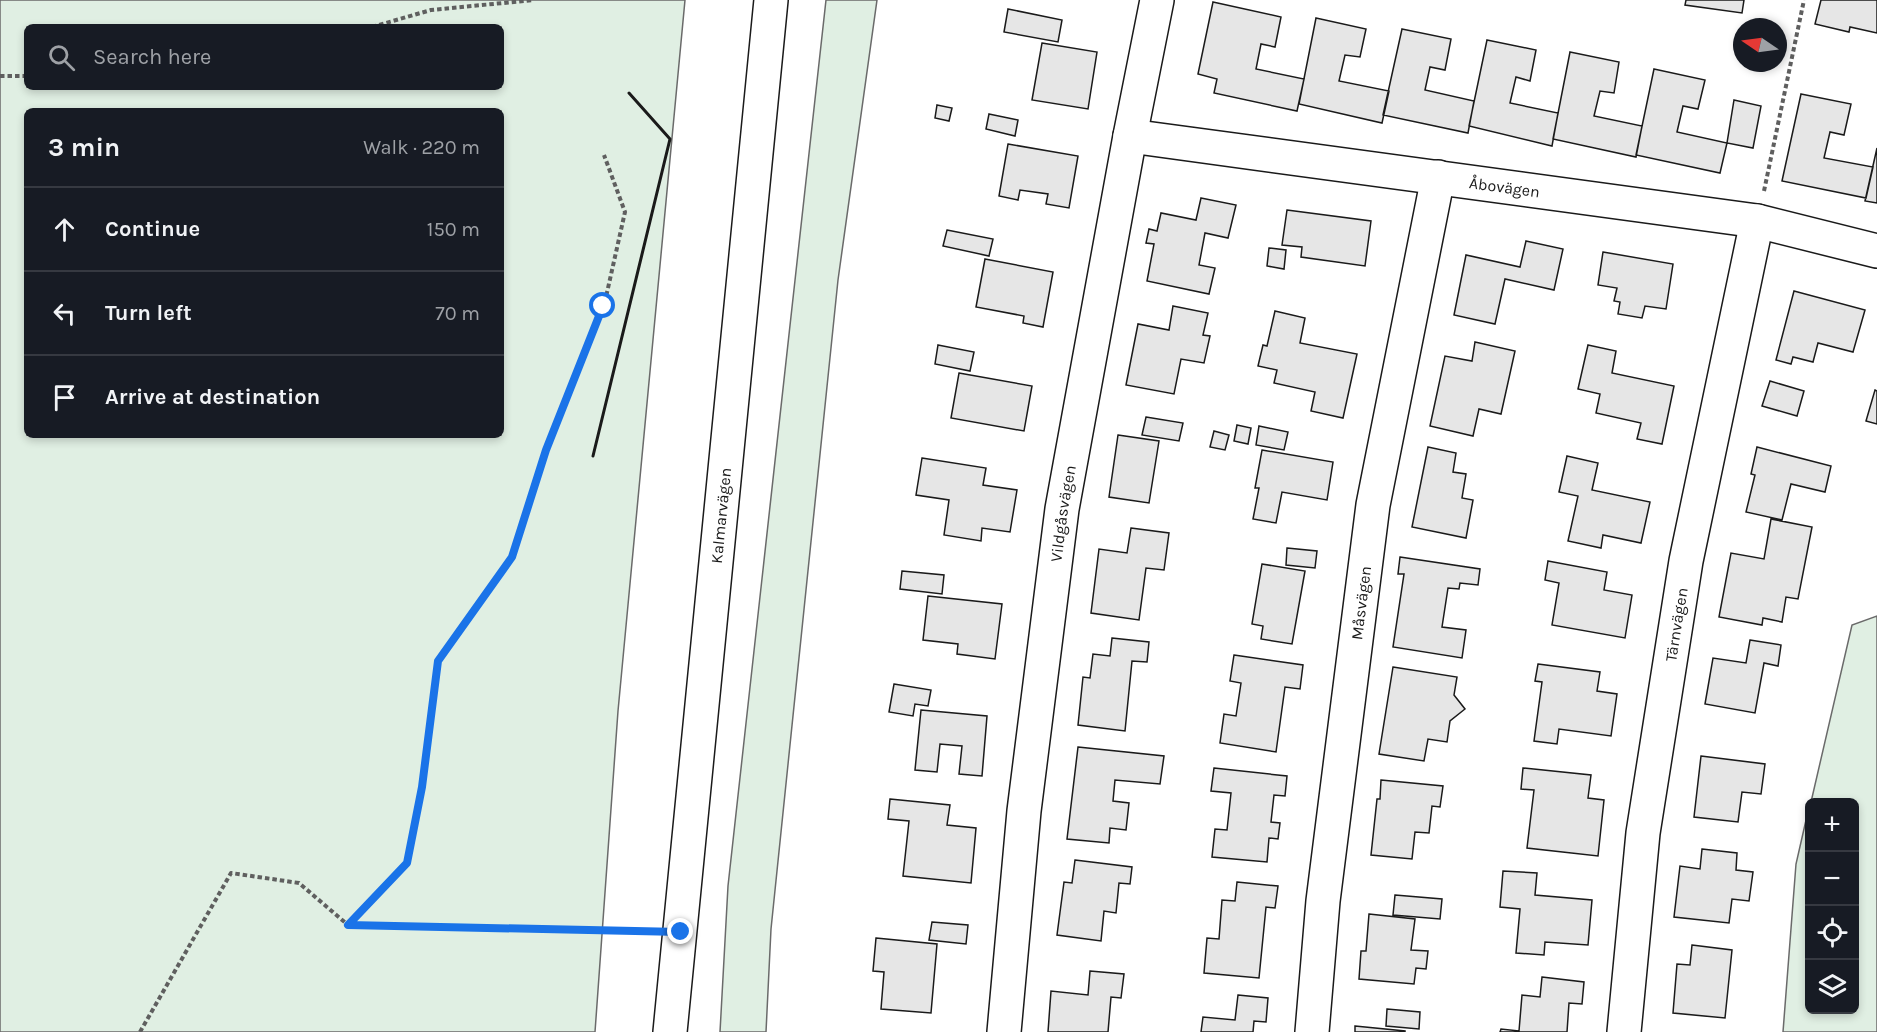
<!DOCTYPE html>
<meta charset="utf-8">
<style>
:root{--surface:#171b24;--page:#20242c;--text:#f1f3f6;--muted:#9ea1a6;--line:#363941}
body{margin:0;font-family:Karla,sans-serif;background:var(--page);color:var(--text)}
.controls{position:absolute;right:18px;bottom:18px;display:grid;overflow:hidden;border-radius:9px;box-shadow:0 3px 9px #0003}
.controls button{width:54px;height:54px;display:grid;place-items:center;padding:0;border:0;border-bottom:2px solid var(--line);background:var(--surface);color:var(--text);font:30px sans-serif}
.compass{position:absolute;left:1733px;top:18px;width:54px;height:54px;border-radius:50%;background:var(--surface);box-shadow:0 3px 9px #0003;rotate:283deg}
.stop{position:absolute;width:18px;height:18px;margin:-14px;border:4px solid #1a73e8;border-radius:50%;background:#fff}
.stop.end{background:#1a73e8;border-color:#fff;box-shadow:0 2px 6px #0008}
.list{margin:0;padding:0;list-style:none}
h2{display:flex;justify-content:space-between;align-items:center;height:78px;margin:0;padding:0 24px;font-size:26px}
h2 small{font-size:20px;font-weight:400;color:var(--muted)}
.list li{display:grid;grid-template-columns:39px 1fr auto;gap:18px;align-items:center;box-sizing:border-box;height:84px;padding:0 24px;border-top:2px solid var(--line)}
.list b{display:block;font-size:22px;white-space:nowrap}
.list em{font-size:20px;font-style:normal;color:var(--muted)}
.icon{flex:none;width:33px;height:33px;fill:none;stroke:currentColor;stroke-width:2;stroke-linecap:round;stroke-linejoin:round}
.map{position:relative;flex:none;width:1877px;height:1032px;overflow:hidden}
.search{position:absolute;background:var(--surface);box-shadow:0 3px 9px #0003;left:24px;top:24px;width:480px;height:66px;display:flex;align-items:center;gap:15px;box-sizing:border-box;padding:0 21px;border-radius:9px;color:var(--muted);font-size:22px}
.panel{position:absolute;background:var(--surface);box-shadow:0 3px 9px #0003;left:24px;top:108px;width:480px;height:330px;border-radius:9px}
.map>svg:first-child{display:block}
.green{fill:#e0efe3;stroke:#6a6a6a;stroke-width:1.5;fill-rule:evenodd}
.building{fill:#e6e6e6;stroke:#1a1a1a;stroke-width:1.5}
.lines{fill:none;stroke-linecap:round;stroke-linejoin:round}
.minor-casing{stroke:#1a1a1a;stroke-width:36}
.highway-casing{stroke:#1a1a1a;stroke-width:36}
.path{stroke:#5f5f5f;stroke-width:4;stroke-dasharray:4.5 3;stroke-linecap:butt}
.minor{stroke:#fff;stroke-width:33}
.highway{stroke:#fff;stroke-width:33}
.wall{stroke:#1a1a1a;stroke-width:3}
.route{stroke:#1a73e8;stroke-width:8}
.labels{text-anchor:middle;stroke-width:4.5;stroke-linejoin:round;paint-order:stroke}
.street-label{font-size:16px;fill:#1a1a1a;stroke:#fff}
</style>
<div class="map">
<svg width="1877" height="1032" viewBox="0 0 1877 1032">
<rect width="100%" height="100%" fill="#fff"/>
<path class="green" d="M0,0H685L618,711L595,1032H0ZM27,27H501V87H27ZM27,111H501V435H27Z
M826,0H877L838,280L771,929L766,1032H720L728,886Z
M1877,616V1032H1783L1796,864L1809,807L1810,1010H1854V802H1811L1852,625Z"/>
<path class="building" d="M1686,0H1744L1742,13L1685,5Z
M1821,0H1877V33L1850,27L1849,32L1815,24Z
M1213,2L1281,17L1275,47L1261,44L1256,69L1304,79L1297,111L1214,93L1217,79L1198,74Z
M1008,9L1062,20L1058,42L1004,32Z
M1316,18L1366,29L1360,57L1345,55L1339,81L1389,91L1382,123L1299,104Z
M1402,29L1451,39L1445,70L1430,67L1425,90L1474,101L1468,133L1383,115Z
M1487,40L1536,50L1530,81L1516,77L1510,103L1558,113L1552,146L1469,126Z
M1042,43L1097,52L1088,109L1032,100Z
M1570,52L1619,62L1614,93L1600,91L1594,116L1642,126L1636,157L1553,139Z
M1654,69L1705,80L1698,109L1683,106L1677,132L1727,143L1720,173L1636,155Z
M1801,94L1851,104L1844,135L1830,132L1824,158L1873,167L1866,198L1782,181Z
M1734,100L1761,106L1753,148L1727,143Z
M937,105L952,108L949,121L935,118Z
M989,114L1018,120L1015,136L986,129Z
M1008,144L1078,156L1069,208L1046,204L1048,194L1020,190L1018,200L999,196Z
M1877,148V203L1865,201Z
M1201,198L1236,205L1228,238L1205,233L1199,265L1215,268L1209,294L1147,281L1154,244L1146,243L1149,229L1157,231L1161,213L1196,220Z
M1287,210L1371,221L1365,266L1301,257L1302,247L1282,245Z
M947,230L993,239L989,256L943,246Z
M1526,241L1563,249L1554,290L1505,279L1495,324L1454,315L1466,255L1520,267Z
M1269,248L1286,250L1284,269L1267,266Z
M1603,252L1673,264L1666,309L1645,306L1642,318L1618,314L1620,302L1614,301L1617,288L1598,285Z
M985,259L1053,272L1043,327L1023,323L1024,316L976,307Z
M1794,291L1865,310L1853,352L1818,343L1813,362L1793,357L1791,364L1776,360Z
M1173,306L1208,313L1203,335L1210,336L1204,363L1181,359L1174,394L1126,385L1138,324L1169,330Z
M1275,311L1305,318L1300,343L1357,354L1343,418L1311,411L1315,392L1274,383L1277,370L1258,366L1263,345L1267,346Z
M1475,342L1515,351L1501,414L1479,409L1473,436L1430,426L1445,356L1472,361Z
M938,345L974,352L970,371L935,364Z
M1588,345L1616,351L1612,373L1674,386L1662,444L1637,439L1641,423L1596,413L1600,394L1578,389Z
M959,373L1032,386L1024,431L951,418Z
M1770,381L1804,391L1797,416L1762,406Z
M1875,390L1877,391V424L1866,421Z
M1146,417L1183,423L1179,441L1142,435Z
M1237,425L1251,428L1248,444L1234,441Z
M1259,426L1288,432L1284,450L1256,445Z
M1214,431L1229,435L1225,450L1210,447Z
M1118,435L1159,441L1149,503L1109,497Z
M1428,447L1456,453L1453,472L1466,474L1462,498L1473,500L1466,538L1412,527Z
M1757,447L1831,466L1825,492L1791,484L1782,520L1746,512L1755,475L1751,474Z
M1262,450L1333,462L1327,500L1282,492L1276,523L1253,519L1259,488H1255Z
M1567,456L1598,463L1592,490L1650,502L1641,543L1603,535L1601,548L1568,541L1578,496L1559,492Z
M922,458L986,468L983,485L1017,490L1010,532L982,528L981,541L944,535L949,500L916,495Z
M1771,519L1812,527L1798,599L1786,597L1782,622L1763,618L1762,625L1719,617L1731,553L1764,559Z
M1131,528L1169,533L1164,570L1146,568L1139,620L1091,613L1099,549L1127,553Z
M1287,548L1317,551L1315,568L1286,565Z
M1400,557L1480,569L1478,585L1460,583L1459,589L1448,588L1442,627L1466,630L1462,658L1393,647L1404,574H1398Z
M1548,561L1607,572L1604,590L1632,595L1625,638L1552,625L1559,583L1545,580Z
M1262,564L1305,571L1292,644L1261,639L1263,626L1252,624Z
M902,571L944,575L942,594L900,589Z
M928,596L1002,604L995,659L957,654L958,644L923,640Z
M1112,638L1149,642L1147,662L1132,661L1125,731L1078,725L1083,677L1090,678L1093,654L1110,656Z
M1750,640L1781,645L1778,666L1764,663L1755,713L1705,704L1713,658L1746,663Z
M1234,655L1303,665L1300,689L1285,687L1276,752L1220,743L1224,714L1236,716L1241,683L1230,681Z
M1538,664L1600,672L1597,691L1617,694L1611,736L1559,729L1557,744L1534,741L1542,682L1535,681Z
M1393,667L1457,677L1454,695L1465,709L1450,721L1447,742L1428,739L1424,761L1379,754Z
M894,684L931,690L928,706L915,704L913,716L889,712Z
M921,710L987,716L982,776L959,774L962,746L940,744L937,772L915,770Z
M1078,747L1164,756L1160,784L1115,780L1113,801L1129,803L1126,830L1110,828L1109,843L1067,839Z
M1701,756L1765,764L1761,794L1742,792L1738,822L1694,817Z
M1214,768L1287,776L1285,796L1274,795L1271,822L1280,823L1278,839L1269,838L1267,862L1212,857L1215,829L1227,830L1231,793L1211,791Z
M1523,768L1591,775L1588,798L1604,800L1598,856L1527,848L1534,790L1521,789Z
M1381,780L1443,786L1440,807L1432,806L1429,833L1415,832L1412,859L1371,855L1377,799H1380Z
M890,799L950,805L947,825L976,828L971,883L903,876L909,821L888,819Z
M1702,849L1737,853L1736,870L1753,872L1749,901L1732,899L1729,923L1674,917L1680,866L1700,869Z
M1075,860L1132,867L1130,884L1119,883L1116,913L1104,911L1101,941L1057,935L1064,882L1072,883Z
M1503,871L1537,873L1535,895L1592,900L1588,945L1545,942L1544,955L1516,953L1520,909L1500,907Z
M1237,882L1278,886L1275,908L1266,907L1259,978L1204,973L1207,938L1219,939L1222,900L1235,901Z
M1395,895L1442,899L1440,919L1393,915Z
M1369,914L1415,919L1411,950L1428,951L1426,969L1416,968L1414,984L1359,979L1361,951H1366Z
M932,922L968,925L966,944L929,940Z
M876,938L937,944L931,1013L881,1009L884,972L873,971Z
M1692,945L1732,950L1725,1018L1673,1013L1677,964L1690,965Z
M1090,971L1124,974L1121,998L1111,997L1108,1032H1048L1051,991L1088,995Z
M1542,977L1584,982L1582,1004L1569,1003L1567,1032H1500L1501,1029L1519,1031L1522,995L1540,997Z
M1238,995L1268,998L1266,1022L1254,1021L1253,1032H1201L1203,1017L1235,1020Z
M1387,1009L1420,1012L1419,1029L1386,1026Z
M1355,1026L1405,1031V1032H1355Z"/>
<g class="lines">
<defs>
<g id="minor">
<path id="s1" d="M1130,136L1757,221L1877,251"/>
<path id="s2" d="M1004,1032L1024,811L1062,509L1130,136L1157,0"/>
<path id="s3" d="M1312,1032L1323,901L1373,505L1438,177"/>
<path id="s4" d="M1624,1032L1643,833L1686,561L1757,221"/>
</g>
<g id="highway">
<path id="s5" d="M670,1032L771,0"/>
</g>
</defs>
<use href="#minor" class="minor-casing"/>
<use href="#highway" class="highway-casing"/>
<path class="path" d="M372,27L431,10L534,0
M0,76H27
M1764,191L1804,0
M348,925L647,931
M140,1032L231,873L299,883L348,925L407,863L421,787L438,661L512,557L546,450L604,306L625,212L604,155"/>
<use href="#minor" class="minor"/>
<use href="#highway" class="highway"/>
<path class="wall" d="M593,456L670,139L629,93"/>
</g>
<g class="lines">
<path class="route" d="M603,306L546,450L512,557L438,661L422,787L407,863L348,925L681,932"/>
</g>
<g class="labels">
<g class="street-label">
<text dy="6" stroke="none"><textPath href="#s1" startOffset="378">Åbovägen</textPath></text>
<text dy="6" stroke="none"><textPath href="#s2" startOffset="522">Vildgåsvägen</textPath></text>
<text dy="6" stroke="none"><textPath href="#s5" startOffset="519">Kalmarvägen</textPath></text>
<text dy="6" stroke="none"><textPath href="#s3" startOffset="432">Måsvägen</textPath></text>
<text dy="6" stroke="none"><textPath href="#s4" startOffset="411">Tärnvägen</textPath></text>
</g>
</g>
</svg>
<div class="controls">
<button>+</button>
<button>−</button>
<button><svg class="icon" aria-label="locate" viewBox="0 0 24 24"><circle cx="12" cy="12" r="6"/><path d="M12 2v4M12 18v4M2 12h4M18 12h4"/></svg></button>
<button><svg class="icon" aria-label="layers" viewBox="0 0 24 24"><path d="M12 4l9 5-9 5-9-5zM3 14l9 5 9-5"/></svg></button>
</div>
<svg class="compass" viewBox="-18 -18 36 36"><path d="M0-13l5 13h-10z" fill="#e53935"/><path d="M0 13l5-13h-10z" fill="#9ea1a6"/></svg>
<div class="stop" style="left:603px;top:306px"></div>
<div class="stop end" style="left:681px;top:932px"></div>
<div class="search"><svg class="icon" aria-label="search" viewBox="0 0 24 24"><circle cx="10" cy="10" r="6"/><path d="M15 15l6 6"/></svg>Search here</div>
<section class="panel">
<h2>3 min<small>Walk · 220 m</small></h2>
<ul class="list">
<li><svg class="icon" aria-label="ahead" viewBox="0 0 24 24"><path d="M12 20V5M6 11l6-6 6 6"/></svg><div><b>Continue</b></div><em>150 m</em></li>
<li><svg class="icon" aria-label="left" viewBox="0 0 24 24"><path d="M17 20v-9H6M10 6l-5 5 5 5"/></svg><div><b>Turn left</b></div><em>70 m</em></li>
<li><svg class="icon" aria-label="arrive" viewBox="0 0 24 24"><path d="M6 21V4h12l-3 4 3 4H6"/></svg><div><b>Arrive at destination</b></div></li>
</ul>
</section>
</div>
